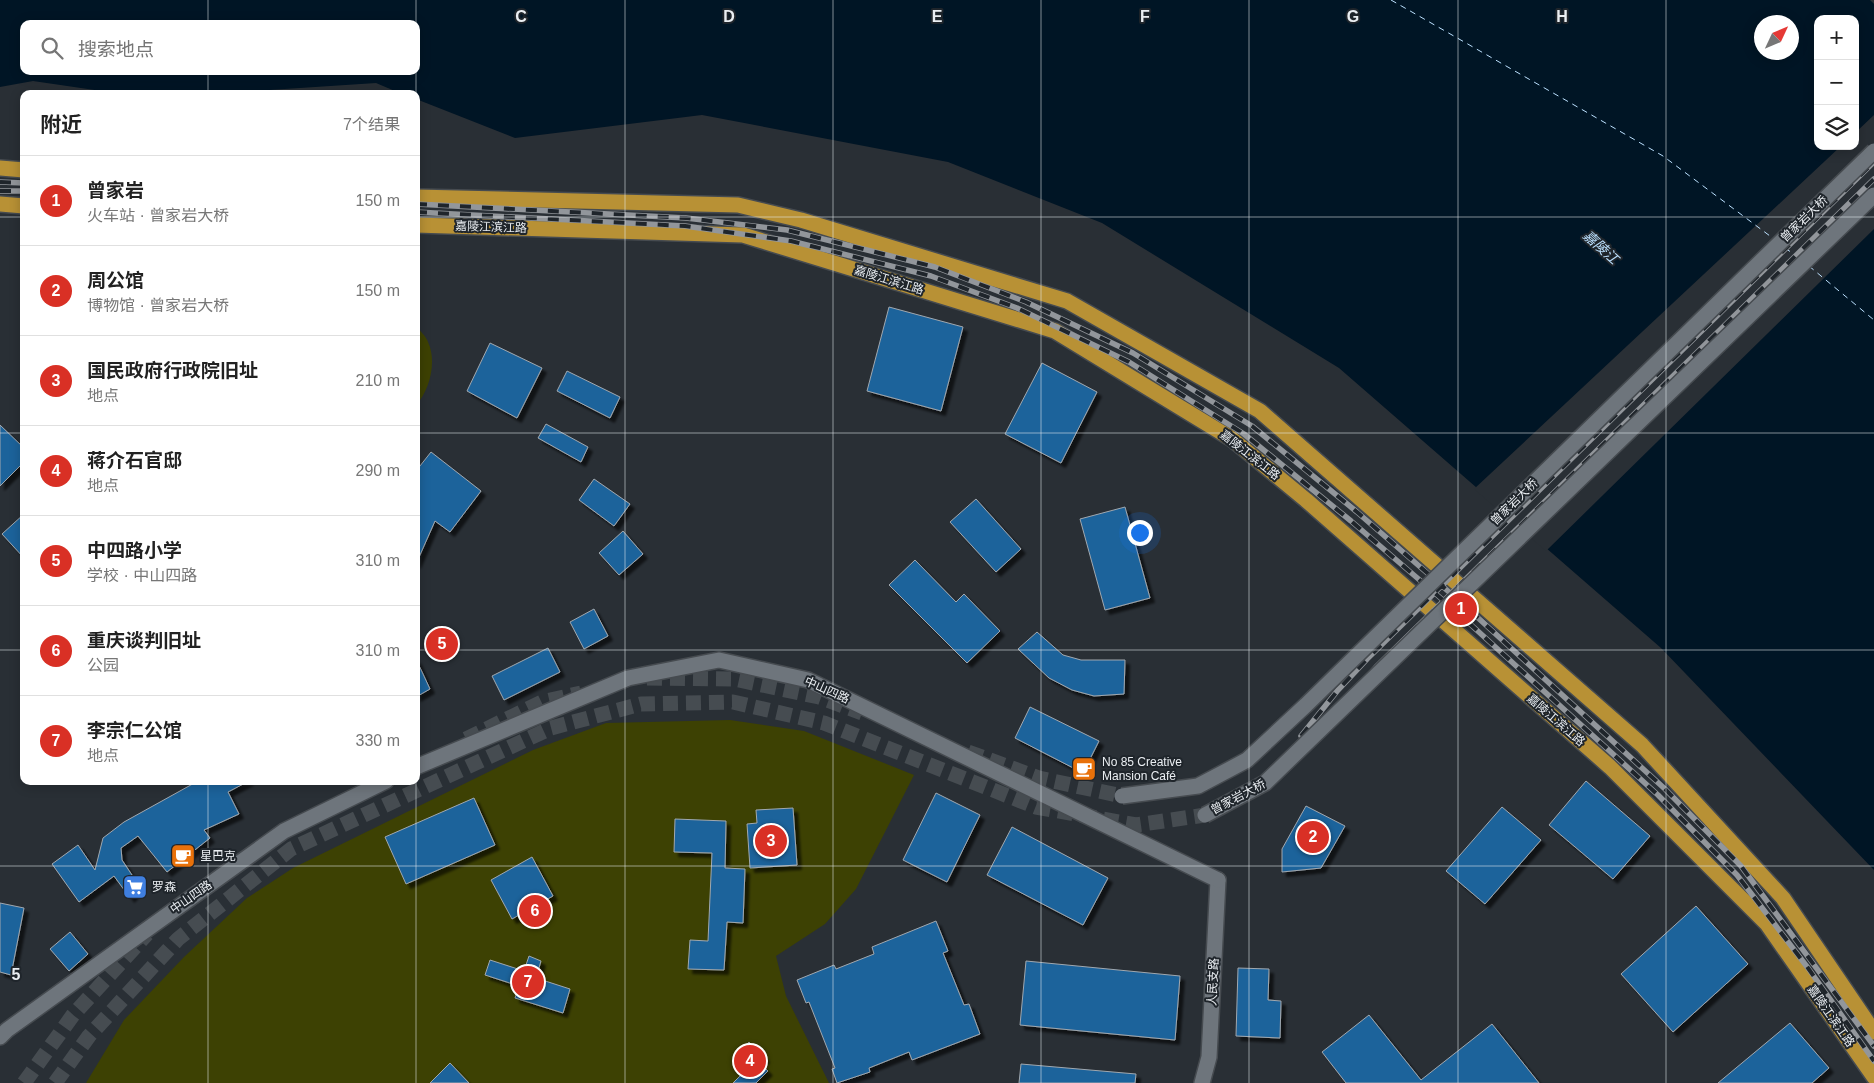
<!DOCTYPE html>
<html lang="zh">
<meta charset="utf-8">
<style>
:root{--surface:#fff;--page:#f6f6f6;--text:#222;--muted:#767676;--line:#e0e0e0;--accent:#d93025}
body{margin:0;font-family:Arial,"Noto Sans SC",sans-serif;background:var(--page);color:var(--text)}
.controls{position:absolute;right:15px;top:15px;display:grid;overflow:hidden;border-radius:10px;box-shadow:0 2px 12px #0003}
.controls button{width:45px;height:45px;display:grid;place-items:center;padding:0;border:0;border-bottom:1px solid var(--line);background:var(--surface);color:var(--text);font:25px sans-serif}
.compass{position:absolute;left:1754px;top:15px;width:45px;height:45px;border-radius:50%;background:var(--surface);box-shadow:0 2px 12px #0003;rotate:46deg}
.you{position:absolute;left:1139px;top:532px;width:18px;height:18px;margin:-12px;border:4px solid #fff;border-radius:50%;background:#1a73e8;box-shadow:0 0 0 8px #1a73e833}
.badge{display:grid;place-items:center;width:32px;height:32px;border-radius:50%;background:var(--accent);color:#fff;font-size:16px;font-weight:700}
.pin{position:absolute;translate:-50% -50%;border:2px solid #fff;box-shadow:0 1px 5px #0006}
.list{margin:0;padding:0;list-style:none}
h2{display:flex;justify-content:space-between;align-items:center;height:65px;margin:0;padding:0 20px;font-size:21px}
h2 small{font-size:16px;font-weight:400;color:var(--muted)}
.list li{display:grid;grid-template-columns:32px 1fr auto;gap:15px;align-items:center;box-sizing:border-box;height:90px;padding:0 20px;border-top:1px solid var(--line)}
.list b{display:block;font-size:19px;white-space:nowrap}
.list p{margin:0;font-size:16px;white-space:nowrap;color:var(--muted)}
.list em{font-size:16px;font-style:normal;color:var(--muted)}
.icon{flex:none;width:28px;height:28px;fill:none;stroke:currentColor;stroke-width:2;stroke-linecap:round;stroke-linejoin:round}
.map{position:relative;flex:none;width:1874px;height:1083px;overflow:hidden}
.search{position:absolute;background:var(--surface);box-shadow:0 2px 12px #0003;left:20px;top:20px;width:400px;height:55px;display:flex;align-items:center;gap:12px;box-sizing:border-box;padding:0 18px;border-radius:10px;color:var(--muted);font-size:19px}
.panel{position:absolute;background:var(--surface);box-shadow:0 2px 12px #0003;left:20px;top:90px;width:400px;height:695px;border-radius:10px}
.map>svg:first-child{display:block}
.green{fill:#3d4103}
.water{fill:#001525;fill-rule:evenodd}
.pier{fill:#292f35}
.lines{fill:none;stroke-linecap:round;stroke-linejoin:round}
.ferry{stroke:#bce1ff;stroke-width:1;stroke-dasharray:6 5;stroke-linecap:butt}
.building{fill:#1f639b;stroke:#a0a8af;filter:url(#shadow)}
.secondary-tunnel{stroke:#464c51;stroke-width:15;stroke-dasharray:15 8;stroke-linecap:butt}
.street-casing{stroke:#464b50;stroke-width:18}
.secondary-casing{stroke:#464b50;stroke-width:18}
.primary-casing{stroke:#464b50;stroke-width:18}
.street{stroke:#6e757c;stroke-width:15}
.secondary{stroke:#6e757c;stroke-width:15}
.primary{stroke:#b89135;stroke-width:15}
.rail-casing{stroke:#92969b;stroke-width:5.5}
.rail{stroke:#1f252b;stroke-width:4;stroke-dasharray:11;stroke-linecap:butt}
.secondary-bridge-casing{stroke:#464b50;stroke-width:18;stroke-linecap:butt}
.secondary-bridge{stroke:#6e757c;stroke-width:15}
.grid{fill:none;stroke:#eaeef2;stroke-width:1;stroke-opacity:0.55}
.labels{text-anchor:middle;stroke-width:4;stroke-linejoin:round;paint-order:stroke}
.street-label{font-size:12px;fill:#eaeef2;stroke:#1f252b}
.poi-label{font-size:12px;fill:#eaeef2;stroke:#1f252b;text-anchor:start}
.water-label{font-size:14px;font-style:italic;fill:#bce1ff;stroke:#1f252b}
.grid-label{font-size:16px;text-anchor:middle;font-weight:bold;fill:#eaeef2;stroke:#1f252b;stroke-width:4;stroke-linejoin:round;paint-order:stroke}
</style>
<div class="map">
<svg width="1874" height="1083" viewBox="0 0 1874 1083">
<defs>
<filter id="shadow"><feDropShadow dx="4.5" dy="4.5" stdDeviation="1" flood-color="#0009"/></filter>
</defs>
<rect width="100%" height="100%" fill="#292f35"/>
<path class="green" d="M416,326C420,331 426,336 428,342C437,361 430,390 416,405Z
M730,720L804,731L914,775L856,889L825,924L776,956L786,996L829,1083H86L124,1020L184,957L247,898L293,868L533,750L606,723Z"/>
<path class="water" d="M0,0H1870L1874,4V870L1661,648L1339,368L1102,223L948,162L702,115L515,138L416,99V94H402L376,83L210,94H122L33,81L0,87ZM1818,19H1855V146H1818ZM1762,22H1792V52H1762ZM24,24H416V71H24Z"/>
<path class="pier" d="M1874,115V229L1546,551L1474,489L1841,146H1855V133Z"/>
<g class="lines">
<path class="ferry" d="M1391,0L1663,156L1774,239
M1785,248L1798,257
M1809,266L1874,320"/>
</g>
<path class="building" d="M889,307L963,327L941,411L867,391Z
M490,343L542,368L517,418L467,391Z
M1042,363L1097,392L1061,463L1005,434Z
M567,371L620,397L610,418L557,391Z
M546,424L588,447L581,462L538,438Z
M0,425L24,448V462L0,486Z
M431,452L481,491L450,532L435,521L416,564V471Z
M594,479L630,504L614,526L579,500Z
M976,499L1021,549L996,572L950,522Z
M1125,507L1150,598L1105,610L1080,519Z
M24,514V558L2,534Z
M623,531L643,554L619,575L599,553Z
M915,560L956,602L964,594L1000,631L967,663L889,585Z
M594,609L608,636L584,649L570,622Z
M1037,632L1063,655L1081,660H1125L1124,694L1094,696L1072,690L1049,678L1018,649Z
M548,648L560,672L504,700L492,676Z
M416,659L430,689L416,697Z
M1030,707L1099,741L1083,773L1015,738Z
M198,781H249L228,792L239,814L204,830L210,838L167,872L138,836L121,848L122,860L140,887L130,898L114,876L79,902L52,864L78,845L95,870L103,838L124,822Z
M1586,781L1650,836L1613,879L1549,825Z
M936,793L980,815L947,882L903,860Z
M474,798L495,845L406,884L385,837Z
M1306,806L1345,826L1321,868L1282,872V849Z
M1502,807L1541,840L1485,904L1446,871Z
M793,808L797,865L750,868L747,824L757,823L756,810Z
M675,819L726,821L725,868L745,869L743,923L727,922L724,970L688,969L690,940L708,941L712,853L674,852Z
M1012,827L1108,878L1083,925L987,875Z
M532,857L553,896L512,919L491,880Z
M0,903L24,908L11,975L0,972Z
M1696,906L1748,964L1673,1032L1621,974Z
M936,921L948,951L943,953L964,1005L969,1004L980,1034L912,1060L909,1052L869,1068L870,1072L837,1083L832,1069L835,1068L809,1002L806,1003L797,980L834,965L836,969L874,954L872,947Z
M70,932L88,954L69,971L50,949Z
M529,956L541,961L536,978L570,989L563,1013L515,998L519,986L485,975L490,960L524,971Z
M1026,961L1180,976L1175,1040L1020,1025Z
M1238,968L1269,969L1268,1000L1281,1001L1280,1038L1236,1036Z
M1369,1015L1421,1080L1492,1024L1539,1083H1346L1322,1052Z
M1790,1023L1829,1068L1812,1083H1718Z
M749,1042L765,1058L760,1063L768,1071L756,1083H733L746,1070L734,1057Z
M450,1063L469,1083H430Z
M1021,1064L1136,1074L1135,1083H1019Z"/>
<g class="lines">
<path class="secondary-tunnel" d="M647,678L734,679L819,697L862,713
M466,739L542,702L581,693
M968,752L1039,778L1122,796
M24,1083L73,1015L147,934
M55,1083L89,1036L178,939L291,849L551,728L641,704L733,702L824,723L1036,807L1136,825L1205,815"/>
<defs>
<path id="street" d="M1202,1083L1209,1057L1218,880"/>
<path id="secondary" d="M416,767L628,678L719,660L808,680L1218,880
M0,1037L7,1030L284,831L386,781"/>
<path id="primary" d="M0,168L24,170
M416,197L738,205L801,220L1067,301L1260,411L1642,745L1783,898L1874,1032
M0,204L24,206
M416,225L743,235L1055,331L1232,439L1306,500L1610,767L1767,924L1874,1077"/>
</defs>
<use href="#street" class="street-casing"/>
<use href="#secondary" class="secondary-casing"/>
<use href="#primary" class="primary-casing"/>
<use href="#street" class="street"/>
<use href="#secondary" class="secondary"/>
<use href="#primary" class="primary"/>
<defs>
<path id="rail" d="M0,182L24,183
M0,191H24
M416,204L686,218L787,230L935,267L1026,302L1133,353L1252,426L1357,512L1464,605L1665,789L1741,866L1874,1046
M416,212L685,226L791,241L931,276L1017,308L1129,362L1244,434L1351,521L1458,613L1658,795L1737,875L1808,968L1874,1061
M1301,736L1338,690L1367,659L1874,162
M1307,748L1376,667L1874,179"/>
</defs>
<use href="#rail" class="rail-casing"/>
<use href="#rail" class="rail"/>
<defs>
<path id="secondary-bridge" d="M1122,796L1198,786L1247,760L1306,705L1874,151
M1205,815L1265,783L1874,195"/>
</defs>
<use href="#secondary-bridge" class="secondary-bridge-casing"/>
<use href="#secondary-bridge" class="secondary-bridge"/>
</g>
<path class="grid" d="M208,0V24M416,0V1083M625,0V1083M833,0V1083M1041,0V1083M1249,0V1083M1458,0V1083M1666,0V1083M208,71V94M0,217H24M416,217H1874M0,433H24M416,433H1874M0,650H24M416,650H1874M208,781V1083M0,866H1874"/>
<defs>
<symbol id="cafe-square" viewBox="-11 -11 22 22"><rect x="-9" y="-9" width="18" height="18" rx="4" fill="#e8710a" stroke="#1f252b"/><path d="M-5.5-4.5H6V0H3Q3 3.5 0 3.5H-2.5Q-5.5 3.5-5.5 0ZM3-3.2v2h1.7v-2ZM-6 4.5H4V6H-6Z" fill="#fff"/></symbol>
<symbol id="supermarket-square" viewBox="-11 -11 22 22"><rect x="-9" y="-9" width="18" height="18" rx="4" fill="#3f7fe0" stroke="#1f252b"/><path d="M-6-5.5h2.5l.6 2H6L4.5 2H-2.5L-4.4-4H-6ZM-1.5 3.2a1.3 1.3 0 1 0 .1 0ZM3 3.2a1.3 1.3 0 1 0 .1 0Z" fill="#fff"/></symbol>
</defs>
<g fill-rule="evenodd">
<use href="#cafe-square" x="1070" y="755" width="28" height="28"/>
<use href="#cafe-square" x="169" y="842" width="28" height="28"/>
<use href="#supermarket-square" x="121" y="873" width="28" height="28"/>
</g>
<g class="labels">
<g class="street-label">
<text transform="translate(1804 219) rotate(-44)" y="4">曾家岩大桥</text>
<text transform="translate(491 227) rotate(2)" y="4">嘉陵江滨江路</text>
<text transform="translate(889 280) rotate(17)" y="4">嘉陵江滨江路</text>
<text transform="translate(1250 455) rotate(38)" y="4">嘉陵江滨江路</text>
<text transform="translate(1514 502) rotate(-44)" y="4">曾家岩大桥</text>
<text transform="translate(827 690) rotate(24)" y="4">中山四路</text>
<text transform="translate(1556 720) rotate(41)" y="4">嘉陵江滨江路</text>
<text transform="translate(1238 797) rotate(-28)" y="4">曾家岩大桥</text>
<text transform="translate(191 897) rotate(-35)" y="4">中山四路</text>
<text transform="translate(1213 982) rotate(-87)" y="4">人民支路</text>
<text transform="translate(1831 1016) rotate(55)" y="4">嘉陵江滨江路</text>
</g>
<g class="poi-label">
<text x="1102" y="766">No 85 Creative<tspan x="1102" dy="14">Mansion Café</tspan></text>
<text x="200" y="860">星巴克</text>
<text x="152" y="891">罗森</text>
</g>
<g class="water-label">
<text transform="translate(1601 247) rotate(42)" y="5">嘉陵江</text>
</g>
</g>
<g class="grid-label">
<text x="521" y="22">C</text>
<text x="729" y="22">D</text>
<text x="937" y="22">E</text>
<text x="1145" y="22">F</text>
<text x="1353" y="22">G</text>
<text x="1562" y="22">H</text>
<text x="16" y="980">5</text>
</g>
</svg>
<div class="controls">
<button>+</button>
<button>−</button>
<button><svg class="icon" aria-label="layers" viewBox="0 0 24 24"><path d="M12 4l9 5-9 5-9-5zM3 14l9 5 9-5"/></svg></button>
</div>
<svg class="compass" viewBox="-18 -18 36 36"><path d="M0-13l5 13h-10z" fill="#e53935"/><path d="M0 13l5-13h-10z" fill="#767676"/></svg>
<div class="you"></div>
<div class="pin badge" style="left:1461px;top:609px">1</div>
<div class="pin badge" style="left:1313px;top:837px">2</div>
<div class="pin badge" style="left:771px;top:841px">3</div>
<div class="pin badge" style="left:750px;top:1061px">4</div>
<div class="pin badge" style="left:442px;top:644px">5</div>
<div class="pin badge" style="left:535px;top:911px">6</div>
<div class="pin badge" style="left:528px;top:982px">7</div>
<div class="search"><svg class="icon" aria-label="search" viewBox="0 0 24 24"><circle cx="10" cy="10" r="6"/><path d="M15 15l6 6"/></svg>搜索地点</div>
<section class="panel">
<h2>附近<small>7个结果</small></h2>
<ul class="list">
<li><span class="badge">1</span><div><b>曾家岩</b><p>火车站 · 曾家岩大桥</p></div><em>150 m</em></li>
<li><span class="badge">2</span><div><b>周公馆</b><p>博物馆 · 曾家岩大桥</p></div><em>150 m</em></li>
<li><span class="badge">3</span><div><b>国民政府行政院旧址</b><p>地点</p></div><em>210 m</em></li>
<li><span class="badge">4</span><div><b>蒋介石官邸</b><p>地点</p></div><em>290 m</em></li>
<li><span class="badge">5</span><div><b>中四路小学</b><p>学校 · 中山四路</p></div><em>310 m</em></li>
<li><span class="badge">6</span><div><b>重庆谈判旧址</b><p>公园</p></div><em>310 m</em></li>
<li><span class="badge">7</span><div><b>李宗仁公馆</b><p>地点</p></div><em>330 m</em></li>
</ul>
</section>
</div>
